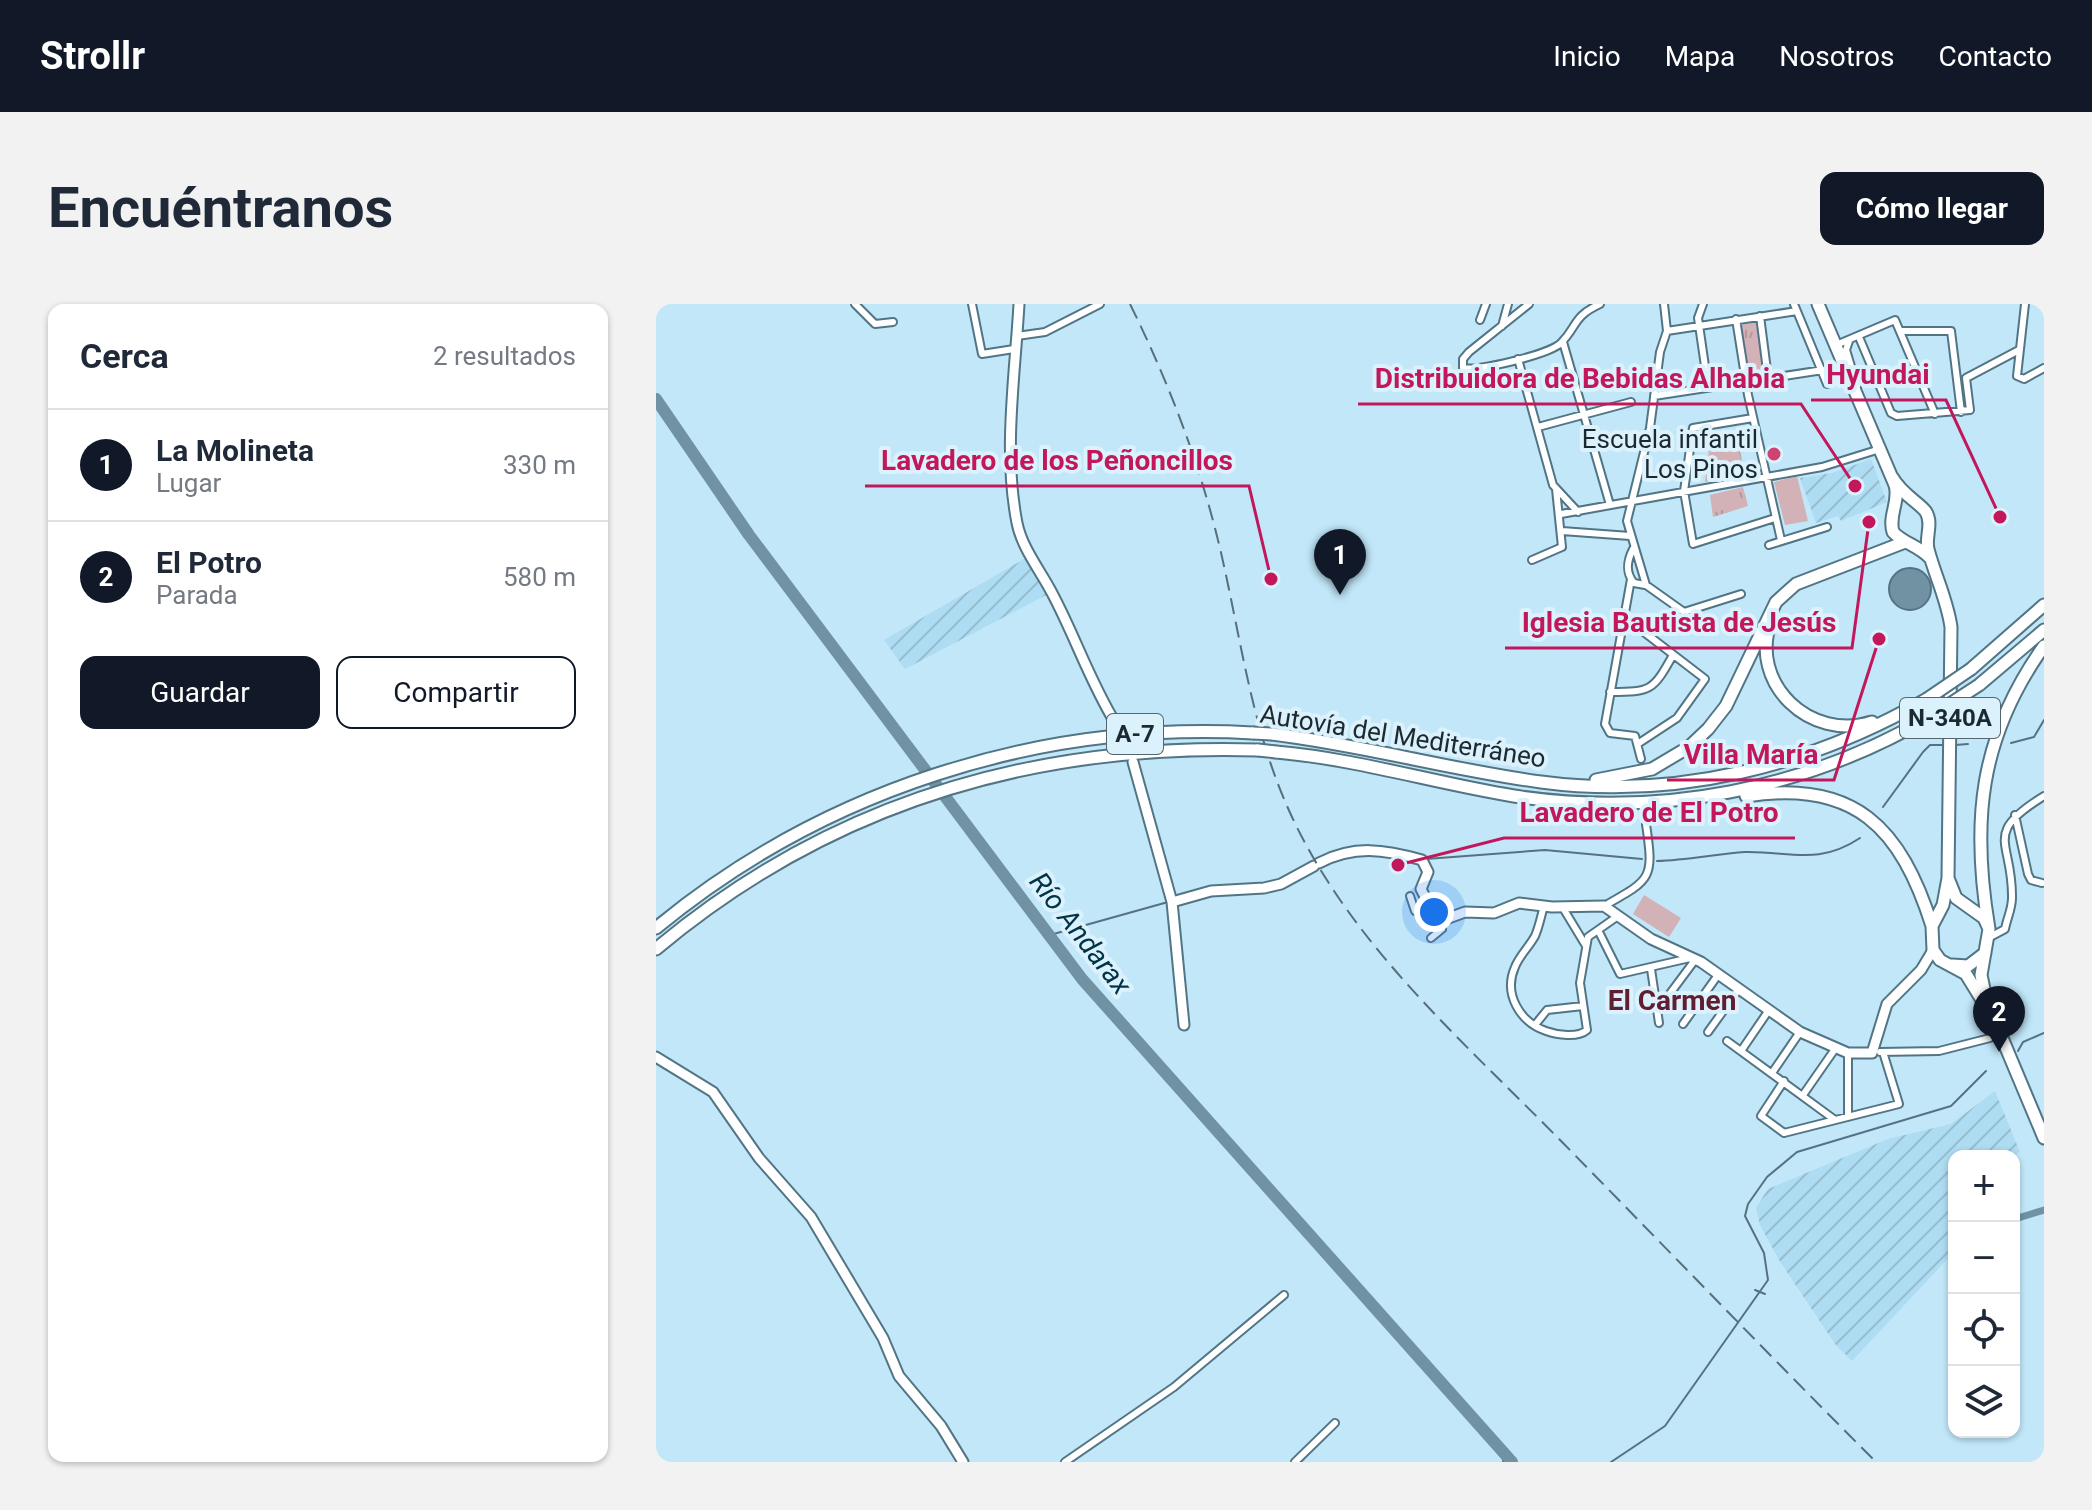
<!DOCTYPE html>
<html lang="es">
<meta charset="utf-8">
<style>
:root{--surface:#fff;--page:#f2f2f3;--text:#1f2937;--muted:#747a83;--line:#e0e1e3;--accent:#111827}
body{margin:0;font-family:Roboto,sans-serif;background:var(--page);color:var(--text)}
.controls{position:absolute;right:24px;bottom:24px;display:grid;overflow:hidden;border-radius:16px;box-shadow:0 2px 6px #0004}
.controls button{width:72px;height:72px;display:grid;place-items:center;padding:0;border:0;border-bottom:2px solid var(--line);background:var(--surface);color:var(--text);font:40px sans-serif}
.you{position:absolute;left:778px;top:608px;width:28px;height:28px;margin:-20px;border:6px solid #fff;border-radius:50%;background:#1a73e8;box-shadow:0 0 0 12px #1a73e833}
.badge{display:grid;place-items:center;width:52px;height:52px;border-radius:50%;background:var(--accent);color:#fff;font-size:26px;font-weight:700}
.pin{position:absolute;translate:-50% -66px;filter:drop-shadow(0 2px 4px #0008)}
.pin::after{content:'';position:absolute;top:42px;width:28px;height:24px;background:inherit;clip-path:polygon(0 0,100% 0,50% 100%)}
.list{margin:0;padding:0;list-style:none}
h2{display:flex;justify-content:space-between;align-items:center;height:104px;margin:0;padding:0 32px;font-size:34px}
h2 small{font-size:26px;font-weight:400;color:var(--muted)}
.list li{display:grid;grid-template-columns:52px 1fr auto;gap:24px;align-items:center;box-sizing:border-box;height:112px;padding:0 32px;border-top:2px solid var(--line)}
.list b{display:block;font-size:30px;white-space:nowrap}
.list p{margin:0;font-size:26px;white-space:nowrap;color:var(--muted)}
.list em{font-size:26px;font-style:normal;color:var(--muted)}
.actions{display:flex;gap:16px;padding:24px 32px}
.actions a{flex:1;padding:18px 0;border:2px solid var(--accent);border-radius:16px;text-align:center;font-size:28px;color:var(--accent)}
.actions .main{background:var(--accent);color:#fff}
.icon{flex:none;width:44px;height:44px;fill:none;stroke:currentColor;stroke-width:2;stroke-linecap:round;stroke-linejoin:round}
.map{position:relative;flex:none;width:1388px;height:1158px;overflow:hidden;border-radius:16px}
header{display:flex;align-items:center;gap:48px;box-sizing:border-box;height:112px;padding:0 40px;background:var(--accent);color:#fff}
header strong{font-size:38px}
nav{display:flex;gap:44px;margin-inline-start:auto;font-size:28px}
.intro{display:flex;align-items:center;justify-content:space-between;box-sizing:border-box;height:192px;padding:0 48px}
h1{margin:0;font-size:56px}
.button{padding:20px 36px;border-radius:16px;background:var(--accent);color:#fff;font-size:28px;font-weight:700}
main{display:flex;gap:48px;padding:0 48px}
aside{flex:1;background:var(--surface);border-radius:16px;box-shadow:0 2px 6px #0004}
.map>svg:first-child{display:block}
.industrial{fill:url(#industrial-furrows)}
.park{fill:url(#park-tufts)}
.garden{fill:#d2b1b7}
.water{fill:#7092a3;stroke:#567280;stroke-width:2}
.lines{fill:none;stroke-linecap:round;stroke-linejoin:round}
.stream{stroke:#567280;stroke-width:2}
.canal{stroke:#7092a3;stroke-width:7}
.river{stroke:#7092a3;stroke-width:12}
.street-tunnel{stroke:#a0c1d1;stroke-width:6;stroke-dasharray:6 3;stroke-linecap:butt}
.secondary-tunnel{stroke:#a0c1d1;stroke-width:9;stroke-dasharray:9 4.5;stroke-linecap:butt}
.street-casing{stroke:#527585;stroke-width:10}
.secondary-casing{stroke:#527585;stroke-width:13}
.highway-casing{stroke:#527585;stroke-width:15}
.street{stroke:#fff;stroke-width:6}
.secondary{stroke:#fff;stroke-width:9}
.highway{stroke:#fff;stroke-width:11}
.rail{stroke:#586f7a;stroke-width:2;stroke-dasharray:16 8;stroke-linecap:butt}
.highway-bridge-casing{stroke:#527585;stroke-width:15;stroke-linecap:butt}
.highway-bridge{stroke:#fff;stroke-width:11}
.poi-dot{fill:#d0426f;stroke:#dbf1fc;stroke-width:3}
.labels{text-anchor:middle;stroke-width:8;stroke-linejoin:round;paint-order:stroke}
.shield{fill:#dbf1fc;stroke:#55656d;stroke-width:2}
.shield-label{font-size:24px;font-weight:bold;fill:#1b2930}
.poi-label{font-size:26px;fill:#1b2930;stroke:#dbf1fc;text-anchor:end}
.street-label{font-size:26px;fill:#1b2930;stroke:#dbf1fc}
.water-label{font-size:28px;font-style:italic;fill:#003346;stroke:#dbf1fc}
.neighbourhood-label{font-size:28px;font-weight:bold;fill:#611d32;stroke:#dbf1fc}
.leader{fill:none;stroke:#c2185b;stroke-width:3}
.callout-dot{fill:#c2185b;stroke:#dbf1fc;stroke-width:3}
.callout-label{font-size:28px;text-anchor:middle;font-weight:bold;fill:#c2185b;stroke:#dbf1fc;stroke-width:8;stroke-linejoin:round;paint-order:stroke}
</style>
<header>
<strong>Strollr</strong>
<nav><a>Inicio</a><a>Mapa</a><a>Nosotros</a><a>Contacto</a></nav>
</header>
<div class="intro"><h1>Encuéntranos</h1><a class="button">Cómo llegar</a></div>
<main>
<aside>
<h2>Cerca<small>2 resultados</small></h2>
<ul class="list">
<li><span class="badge">1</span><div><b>La Molineta</b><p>Lugar</p></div><em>330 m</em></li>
<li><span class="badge">2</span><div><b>El Potro</b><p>Parada</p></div><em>580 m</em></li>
</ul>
<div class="actions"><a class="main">Guardar</a><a>Compartir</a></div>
</aside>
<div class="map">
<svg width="1388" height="1158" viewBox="0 0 1388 1158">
<defs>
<pattern id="industrial-furrows" width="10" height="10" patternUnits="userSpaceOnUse" patternTransform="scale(2)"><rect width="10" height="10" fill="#aedcf2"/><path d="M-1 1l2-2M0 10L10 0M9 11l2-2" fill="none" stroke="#95bdd0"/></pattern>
<pattern id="park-tufts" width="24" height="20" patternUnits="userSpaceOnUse" patternTransform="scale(2)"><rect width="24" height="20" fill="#d2b1b7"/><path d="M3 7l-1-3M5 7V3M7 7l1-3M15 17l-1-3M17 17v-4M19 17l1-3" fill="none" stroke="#b4989e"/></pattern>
</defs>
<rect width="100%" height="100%" fill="#c1e7f9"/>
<path class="industrial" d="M1215,155L1231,198L1185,217L1182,212L1160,219L1144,174L1176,169Z
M370,254L392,290L249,365L228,336Z
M1339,787L1364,848L1357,852H1298V948L1196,1057L1179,1040L1123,956L1104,921L1100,904L1112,885L1232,835L1295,820Z"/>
<path class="park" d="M1100,18L1108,72L1094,74L1085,21Z
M1081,134L1089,169L1049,178L1054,138Z
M1087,183L1092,202L1057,213L1054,191Z"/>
<path class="garden" d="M1141,172L1152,217L1129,221L1118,178Z
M988,591L1025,614L1013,633L977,610Z"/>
<path class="water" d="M1233 285a21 21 0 1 1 42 0a21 21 0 1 1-42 0Z"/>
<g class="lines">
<path class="stream" d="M1355,439L1378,433L1388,416
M1299,441L1312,440
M1227,503L1267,448L1274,441H1286
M770,555L889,546L986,555
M1001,557C1031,556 1060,550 1089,548C1134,547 1162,562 1204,534
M394,631L512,598
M1362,747L1367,738L1388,729
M1099,986L1109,990
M847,1158L848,1151
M955,1158L1009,1122L1112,976L1108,949L1089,912L1092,900L1111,873L1141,848L1295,802L1330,767"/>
<path class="canal" d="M1362,914L1388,906"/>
<path class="river" d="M0,95L93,231L426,675L856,1158"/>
<path class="street-tunnel" d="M985,455L990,520"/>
<path class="secondary-tunnel" d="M460,420L475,454"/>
<defs>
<path id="street" d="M199,0L219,20L237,18
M316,0L326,50L358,45
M873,0L813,48L807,55V64C821,68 894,50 905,39C922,22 916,13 944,0
M1008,0L1011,27L1004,48L994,124L971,217L990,281L1028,308L1085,290
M1047,0L1042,14L1052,83
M1138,0L1171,80
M1369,0L1361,72L1368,75L1388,64
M1104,12L1112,74
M1080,15L1092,91L1125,236
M824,16L830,0
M846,22L852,0
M1011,27L1141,7
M1244,27H1295L1305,108
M361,32L389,28L444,0
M1203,33L1235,109L1241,112L1314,106L1310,74L1363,46
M1193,37L1190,46L1201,82
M907,38L954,201
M1180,41L1239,16L1279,110
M862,55L897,181L922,208
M998,92L1167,66
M1097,114L1037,124L1028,187L1037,240L1119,214
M882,123L975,98
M905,210L1166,163L1224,145
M906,227L974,232
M1113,241L1171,223
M977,245C971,257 969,268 978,279L989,281
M876,256L906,243L900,185
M975,275L949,420L954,429L979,432L985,455
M967,312L1049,375L1021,414L983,439
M954,388C995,388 997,387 1017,351
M1359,511L1372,570L1375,576L1386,579
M754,592L759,607
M888,602C885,612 883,623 879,632C873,643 863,652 859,663C847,690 864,718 890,727C901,731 922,734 931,726L924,679L932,633L962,612
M948,602C996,575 998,575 990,520
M907,604L930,642
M942,626L964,670L1034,654
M1334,633L1349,625C1351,614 1356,605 1356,594C1357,536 1325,531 1388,492
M775,634L786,625L782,618
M995,665L1003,719
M1001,707L1039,656
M1027,720L1062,671
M879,721L891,706L927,702
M1052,728L1083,685
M1071,737L1179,816
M1085,747L1113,706
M1224,748L1283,747L1334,734
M1192,749V813
M1116,769L1144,728
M1128,777L1105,812L1128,829L1243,800L1227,748
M1147,791L1179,745
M409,1158L518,1083L628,991
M639,1158L679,1119"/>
<path id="secondary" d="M363,0C359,72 347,147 361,219C366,244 384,266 396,289C419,332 434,378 460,420
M477,458L516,598L528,721
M663,559C698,541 728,545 766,556L772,568L765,585L782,618L809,608L838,609L863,599L896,603L948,602L995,635L1045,658L1144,728L1192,749H1216L1231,700L1265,666L1277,646
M516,598L555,587L608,584L625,580L658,562
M0,753L57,788L103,854L155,913L227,1034L243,1072L285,1122L307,1158"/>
<path id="highway" d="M1162,0L1239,181C1244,198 1232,211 1237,228C1248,240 1262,241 1274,254
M1236,173C1246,191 1264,199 1270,208C1277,220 1269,233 1272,245C1279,272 1291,295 1295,323L1292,574L1287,601L1276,622L1277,646L1284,656L1310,670L1337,714
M1115,317C1092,380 1155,438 1216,418
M1315,365L1388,301
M1323,381L1388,326
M616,430C707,441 795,466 885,478C1020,496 1154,462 1271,395
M620,448C701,455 778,479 858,492C1003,514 1150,486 1277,411
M940,476L996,465L1033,443L1052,425L1070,402L1120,298L1140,280L1249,238
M1090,492C1199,475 1245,524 1276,622
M1292,574L1300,594L1328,614L1333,625L1325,671L1329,690
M0,624C167,486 382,417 597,429
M1333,625C1315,518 1323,433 1388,342
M0,645C174,499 377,439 602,446
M1296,661L1312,662L1329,649
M1336,710L1388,834"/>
</defs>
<use href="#street" class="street-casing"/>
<use href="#secondary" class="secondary-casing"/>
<use href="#highway" class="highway-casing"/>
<use href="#street" class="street"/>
<use href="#secondary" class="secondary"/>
<use href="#highway" class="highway"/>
<path class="rail" d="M474,0C514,81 546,165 566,253C586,341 597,430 636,513C697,643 808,738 907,839C1011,945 1115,1053 1220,1158"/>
<defs>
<path id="highway-bridge" d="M1271,395L1315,365
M1277,411L1323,381
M597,429L616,430
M602,446L620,448"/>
</defs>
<use href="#highway-bridge" class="highway-bridge-casing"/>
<use href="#highway-bridge" class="highway-bridge"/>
</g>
<circle class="poi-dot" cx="1118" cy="150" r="8"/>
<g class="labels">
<g class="shield">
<rect x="1244" y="394" width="100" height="40" rx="6"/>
<rect x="451" y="410" width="56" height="40" rx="6"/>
</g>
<g class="shield-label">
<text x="1294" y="422">N-340A</text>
<text x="479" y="438">A-7</text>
</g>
<g class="poi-label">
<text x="1102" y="144">Escuela infantil<tspan x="1102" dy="30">Los Pinos</tspan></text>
</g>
<g class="street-label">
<text transform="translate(747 432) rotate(9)" y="9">Autovía del Mediterráneo</text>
</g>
<g class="water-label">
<text transform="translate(425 629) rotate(52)" y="10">Río Andarax</text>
</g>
<g class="neighbourhood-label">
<text x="1016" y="706">El Carmen</text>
</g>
</g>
<path class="leader" d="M1344 213L1290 96H1155M1199 182L1145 100H702M615 275L593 182H209M1213 218L1196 344H849M1223 335L1178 476H1011M742 561L848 534H1139"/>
<g class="callout-dot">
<circle cx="1344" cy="213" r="8"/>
<circle cx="1199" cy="182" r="8"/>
<circle cx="615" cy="275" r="8"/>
<circle cx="1213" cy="218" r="8"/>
<circle cx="1223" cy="335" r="8"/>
<circle cx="742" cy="561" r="8"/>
</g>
<g class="callout-label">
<text x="1222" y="80">Hyundai</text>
<text x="924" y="84">Distribuidora de Bebidas Alhabia</text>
<text x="401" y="166">Lavadero de los Peñoncillos</text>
<text x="1023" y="328">Iglesia Bautista de Jesús</text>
<text x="1095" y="460">Villa María</text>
<text x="993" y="518">Lavadero de El Potro</text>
</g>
</svg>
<div class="controls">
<button>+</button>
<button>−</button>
<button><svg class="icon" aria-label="locate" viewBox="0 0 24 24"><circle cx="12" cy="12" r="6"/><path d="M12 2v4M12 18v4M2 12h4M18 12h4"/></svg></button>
<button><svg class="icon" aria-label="layers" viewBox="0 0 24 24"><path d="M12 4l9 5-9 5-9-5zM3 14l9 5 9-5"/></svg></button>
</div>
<div class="you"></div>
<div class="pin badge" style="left:684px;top:291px">1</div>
<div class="pin badge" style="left:1343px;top:748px">2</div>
</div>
</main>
